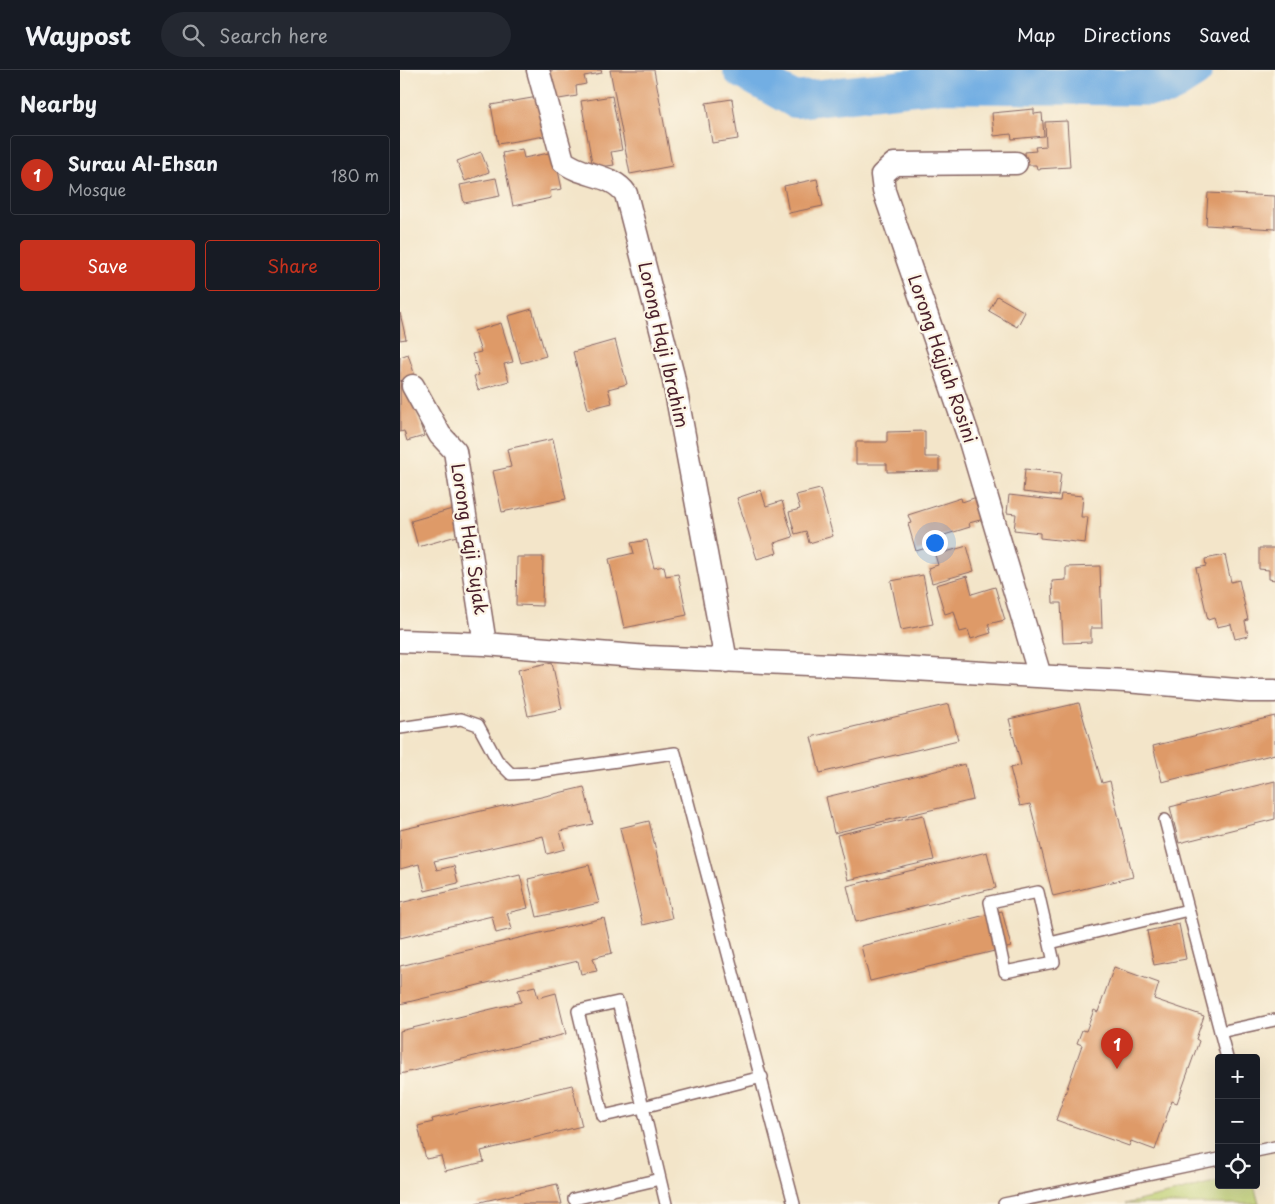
<!DOCTYPE html>
<meta charset="utf-8">
<style>
:root{--surface:#171b24;--page:#242831;--text:#f1f3f6;--muted:#9ea1a6;--line:#363941;--accent:#c8321e}
body{margin:0;font-family:"Playpen Sans",sans-serif;background:var(--page);color:var(--text)}
.controls{position:absolute;right:15px;bottom:15px;display:grid;overflow:hidden;border-radius:5px;box-shadow:0 5px 20px #0002}
.controls button{width:45px;height:45px;display:grid;place-items:center;padding:0;border:0;border-bottom:1px solid var(--line);background:var(--surface);color:var(--text);font:25px sans-serif}
.you{position:absolute;left:534px;top:472px;width:18px;height:18px;margin:-12px;border:4px solid #fff;border-radius:50%;background:#1a73e8;box-shadow:0 0 0 8px #1a73e833}
.badge{display:grid;place-items:center;width:32px;height:32px;border-radius:50%;background:var(--accent);color:#fff;font-size:16px;font-weight:700}
.pin{position:absolute;translate:-50% -41px;filter:drop-shadow(0 1px 2px #0008)}
.pin::after{content:'';position:absolute;top:26px;width:18px;height:15px;background:inherit;clip-path:polygon(0 0,100% 0,50% 100%)}
.list{margin:0;padding:0;list-style:none}
h2{display:flex;justify-content:space-between;align-items:center;height:65px;margin:0;padding:0 20px;font-size:21px}
h2 small{font-size:16px;font-weight:400;color:var(--muted)}
.list li{display:grid;grid-template-columns:32px 1fr auto;gap:15px;align-items:center;box-sizing:border-box;height:80px;margin:0 10px 10px;padding:0 10px;border:1px solid var(--line);border-radius:5px}
.list b{display:block;font-size:19px;white-space:nowrap}
.list p{margin:0;font-size:16px;white-space:nowrap;color:var(--muted)}
.list em{font-size:16px;font-style:normal;color:var(--muted)}
.actions{display:flex;gap:10px;padding:15px 20px}
.actions a{flex:1;padding:11px 0;border:1px solid var(--accent);border-radius:5px;text-align:center;font-size:18px;color:var(--accent)}
.actions .main{background:var(--accent);color:#fff}
.icon{flex:none;width:28px;height:28px;fill:none;stroke:currentColor;stroke-width:2;stroke-linecap:round;stroke-linejoin:round}
.map{position:relative;flex:none;width:875px;height:1134px;overflow:hidden}
header{display:flex;align-items:center;gap:30px;box-sizing:border-box;height:70px;padding:0 25px;background:var(--surface);border-bottom:1px solid var(--line)}
header strong{font-size:24px}
nav{display:flex;gap:28px;margin-inline-start:auto;font-size:18px}
.search{width:350px;height:45px;background:var(--page);display:flex;align-items:center;gap:12px;box-sizing:border-box;padding:0 18px;border-radius:28px;color:var(--muted);font-size:19px}
main{display:flex}
aside{flex:1;background:var(--surface)}
.map>svg:first-child{display:block}
.park{fill:#becf72;stroke:#84774e}
.lines{fill:none;stroke-linecap:round;stroke-linejoin:round}
.river{stroke:#72aee3;stroke-width:36}
.building{fill:#de9a67}
.lane-casing{stroke:#856462;stroke-width:14}
.street-casing{stroke:#856462;stroke-width:25}
.lane{stroke:#fff;stroke-width:11}
.street{stroke:#fff;stroke-width:22}
.labels{text-anchor:middle;stroke-width:4.5;stroke-linejoin:round;paint-order:stroke}
.street-label{font-size:18px;fill:#4a1f2b;stroke:#fcf5e5}
</style>
<header>
<strong>Waypost</strong>
<div class="search"><svg class="icon" aria-label="search" viewBox="0 0 24 24"><circle cx="10" cy="10" r="6"/><path d="M15 15l6 6"/></svg>Search here</div>
<nav><a>Map</a><a>Directions</a><a>Saved</a></nav>
</header>
<main>
<aside>
<h2>Nearby<small></small></h2>
<ul class="list">
<li><span class="badge">1</span><div><b>Surau Al-Ehsan</b><p>Mosque</p></div><em>180 m</em></li>
</ul>
<div class="actions"><a class="main">Save</a><a>Share</a></div>
</aside>
<div class="map">
<svg width="875" height="1134" viewBox="0 0 875 1134">
<rect width="100%" height="100%" fill="#fcf5e5"/>
<filter id="ink" filterUnits="userSpaceOnUse"><feTurbulence type="fractalNoise" baseFrequency=".02" numOctaves="2"/><feDisplacementMap in="SourceGraphic" scale="10" xChannelSelector="R" yChannelSelector="G"/><feConvolveMatrix kernelMatrix="1 2 1 2 8 2 1 2 1" color-interpolation-filters="sRGB"/></filter>
<filter id="wash" filterUnits="userSpaceOnUse"><feTurbulence type="fractalNoise" baseFrequency=".0096" numOctaves="4" result="noise"/><feDisplacementMap in="SourceGraphic" scale="20" xChannelSelector="R" yChannelSelector="G"/><feGaussianBlur stdDeviation="1.12" result="paint"/><feColorMatrix in="noise" values="0 0 0 0 0 0 0 0 0 0 0 0 0 0 0 0 0 1.4 0 .05"/><feComposite in="paint" operator="in"/></filter>
<g filter="url(#wash)">
<rect width="100%" height="100%" fill="#f3e5c9"/>
<path class="park" d="M819,1112V1115H854L859,1134H725Z"/>
<g class="lines">
<path class="river" d="M341,0L395,30L533,15L767,18L795,0"/>
</g>
<g id="blocks">
<path class="building" d="M148,0H201L202,3L184,6L186,14L176,16L177,26L153,30Z
M210,0H254L272,96L230,104Z
M212,26L222,80L211,82L214,95L193,98L181,31Z
M138,27L145,66L98,74L91,35Z
M332,29L338,69L312,73L306,33Z
M634,39V44L642,43L644,66L612,69L611,64L594,66L592,43Z
M667,51L670,97L637,99L636,95H626L625,82L636,81L635,77L646,76L645,52Z
M122,79L124,88L154,82L162,119L150,121L151,128L113,136L102,83Z
M81,82L89,102L65,111L57,91Z
M96,108L100,126L64,133L60,115Z
M417,109L423,136L389,143L384,116Z
M808,123L875,126V159L806,155Z
M597,226L625,242L617,257L589,241Z
M132,239L146,286L121,293L108,246Z
M0,243L6,269L0,270Z
M101,253L113,292L104,294L109,311L78,320L74,306L79,305L72,284L81,282L74,261Z
M215,270L227,314L208,319L212,333L188,339L173,282Z
M8,284L15,306L0,311V287Z
M6,310L24,366L7,371L4,361L0,362V312Z
M525,361V387H539V401L487,402V394H456V372H487V362Z
M153,369L166,429L102,442L93,401L111,397L107,379Z
M625,399L661,403L658,426L623,422Z
M420,419L433,466L409,473L406,461L395,464L389,442L400,439L396,425Z
M361,420L366,436L382,431L393,467L374,473L377,483L357,489L337,428Z
M661,424L683,426L681,447H688L685,473L640,468V463L614,460L616,444L607,443L609,425L660,431Z
M577,427L584,449L569,453L570,457L538,467L540,474L516,481L508,454L511,453L508,445L561,428L562,432Z
M59,437L67,463L18,477L11,451Z
M247,470L254,498L264,496L266,506L278,504L287,545L224,558L209,489L234,483L231,473Z
M567,476L574,501L532,513L528,498L538,495L535,485Z
M859,478H875V510L869,509V500L859,499Z
M825,485L831,512L839,510L848,550L845,551L848,566L835,569L831,554L817,557L814,548L808,550L796,498L806,496L805,489Z
M117,487H143L142,536L116,535Z
M700,496L702,558H691V572L663,573L661,533H653L652,511L666,510V497Z
M523,505L533,554L501,560L491,511Z
M567,506L572,524L595,517L605,550L588,554L591,563L571,569L568,560L560,562L554,541L545,544L536,515Z
M152,592L162,639L128,646L118,600Z
M679,633L702,713L710,711L733,807L653,826L630,734L620,736L610,698L621,695L609,649Z
M549,634L558,670L420,703L411,667Z
M875,646V684L762,712L753,676Z
M565,694L573,730L434,763L426,727Z
M875,711V749L779,773L770,737Z
M184,717L193,754L160,761L165,779L147,784L143,766L34,791L37,800L54,796L58,813L25,821L19,794L0,799V760Z
M523,745L534,790L448,810L437,765Z
M249,751L272,848L243,855L220,758Z
M587,782L596,818L456,852L447,816Z
M189,795L199,833L137,847L128,809Z
M120,805L128,838L107,843L112,859L96,863L92,846L0,868V833Z
M602,841L611,877L470,911L461,876Z
M204,848L212,883L193,888L197,901L181,904L178,891L0,934V896Z
M779,854L786,889L754,895L747,861Z
M714,897L759,913L754,929L804,946L796,969L799,971L777,1033L772,1031L755,1080L731,1071L729,1076L656,1050L682,975L677,973L682,960L686,961L694,940L698,942Z
M135,916L138,928L156,923L166,964L0,1004V961L121,932L118,920Z
M172,1015L182,1056L81,1081L84,1092L45,1101L41,1086L26,1089L18,1056L33,1052L32,1049Z
M157,1114L162,1134H76V1133Z"/>
</g>
</g>
<g filter="url(#ink)">
<use href="#blocks" fill-opacity="0" stroke="#856462" stroke-width="1"/>
<g class="lines">
<defs>
<path id="lane" d="M0,658L61,649L78,655L97,690L111,704L131,703L275,683L394,1134
M765,750L827,988
M638,822L654,892L605,902L590,832Z
M650,873L788,840
M218,932L243,1037L203,1046L178,941Z
M820,962L875,950
M856,1081L875,1077
M174,1129L260,1109
M266,1134L243,1037L362,1007
M604,1134L819,1089"/>
<path id="street" d="M138,0L163,91C181,107 212,103 226,124L273,306L326,591
M616,93L494,94L482,105L484,121L569,368L640,606
M13,316L40,365L55,381L85,574
M0,571L85,574L248,587L478,597L725,611L850,621H875"/>
</defs>
<use href="#lane" class="lane-casing"/>
<use href="#street" class="street-casing"/>
<use href="#lane" class="lane"/>
<use href="#street" class="street"/>
</g>
</g>
<g class="labels">
<g class="street-label">
<text transform="translate(263 275) rotate(77)" y="6">Lorong Haji Ibrahim</text>
<text transform="translate(542 289) rotate(71)" y="6">Lorong Hajjah Rosini</text>
<text transform="translate(69 469) rotate(81)" y="6">Lorong Haji Sujak</text>
</g>
</g>
</svg>
<div class="controls">
<button>+</button>
<button>−</button>
<button><svg class="icon" aria-label="locate" viewBox="0 0 24 24"><circle cx="12" cy="12" r="6"/><path d="M12 2v4M12 18v4M2 12h4M18 12h4"/></svg></button>
</div>
<div class="you"></div>
<div class="pin badge" style="left:717px;top:999px">1</div>
</div>
</main>
